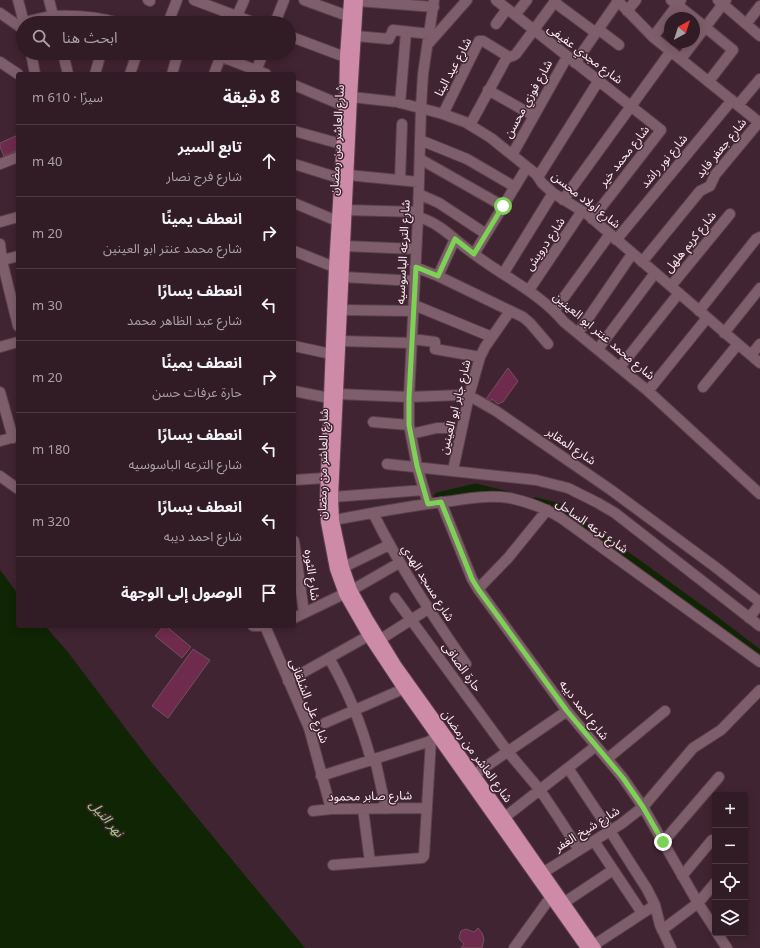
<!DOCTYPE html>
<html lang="ar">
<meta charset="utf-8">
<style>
:root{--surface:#311b25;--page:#3d2832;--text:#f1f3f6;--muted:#a8a1a7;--line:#4c3942}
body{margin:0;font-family:"Noto Sans","Noto Sans Arabic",sans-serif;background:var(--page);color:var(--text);direction:rtl}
.controls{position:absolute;right:12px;bottom:12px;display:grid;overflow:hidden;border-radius:4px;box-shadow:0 2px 10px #0003}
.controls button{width:36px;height:36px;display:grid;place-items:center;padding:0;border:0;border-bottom:1px solid var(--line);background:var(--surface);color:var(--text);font:20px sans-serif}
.compass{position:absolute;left:664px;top:12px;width:36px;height:36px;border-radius:50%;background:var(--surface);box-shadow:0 2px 10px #0003;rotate:39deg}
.stop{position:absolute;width:12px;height:12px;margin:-9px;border:3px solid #7dd154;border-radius:50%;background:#fff}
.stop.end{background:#7dd154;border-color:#fff;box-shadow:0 1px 4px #0008}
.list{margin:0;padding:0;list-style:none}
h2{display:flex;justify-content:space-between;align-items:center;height:52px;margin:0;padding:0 16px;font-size:17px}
h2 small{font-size:13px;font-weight:400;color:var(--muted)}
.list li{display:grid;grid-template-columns:26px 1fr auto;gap:12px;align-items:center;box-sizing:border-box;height:72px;padding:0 16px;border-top:1px solid var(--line)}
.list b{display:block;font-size:15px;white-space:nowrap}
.list p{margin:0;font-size:13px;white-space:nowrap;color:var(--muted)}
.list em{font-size:13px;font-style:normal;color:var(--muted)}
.icon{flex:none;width:22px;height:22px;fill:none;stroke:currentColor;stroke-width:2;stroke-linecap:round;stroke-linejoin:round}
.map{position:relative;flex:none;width:760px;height:948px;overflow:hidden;direction:ltr}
.search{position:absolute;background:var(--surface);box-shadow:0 2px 10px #0003;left:16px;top:16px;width:280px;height:44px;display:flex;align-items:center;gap:10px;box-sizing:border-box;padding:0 14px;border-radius:22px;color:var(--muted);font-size:15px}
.panel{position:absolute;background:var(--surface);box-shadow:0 2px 10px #0003;left:16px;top:72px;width:280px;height:556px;border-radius:4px;direction:rtl}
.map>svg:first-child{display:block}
.water{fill:#0f2504}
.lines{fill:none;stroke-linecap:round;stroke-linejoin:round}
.canal{stroke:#0f2504;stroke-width:9}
.building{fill:#6e2b4d;stroke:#72515f}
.minor-casing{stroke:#5b404c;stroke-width:12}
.major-casing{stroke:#5b404c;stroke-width:12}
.minor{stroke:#7f5e6c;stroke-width:10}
.major{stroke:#cd8ba8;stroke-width:10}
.route{stroke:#7dd154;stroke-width:5}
.labels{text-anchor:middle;stroke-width:3;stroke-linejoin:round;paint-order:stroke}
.street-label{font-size:12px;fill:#feeef4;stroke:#412431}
.water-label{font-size:13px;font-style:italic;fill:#95d27a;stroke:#412431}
</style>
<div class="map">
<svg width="760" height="948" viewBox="0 0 760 948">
<rect width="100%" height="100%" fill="#412431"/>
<path class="water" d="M0,570L18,594V626H45L67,651L148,758L305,948H0Z"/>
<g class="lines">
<path class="canal" d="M438,497L476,488L505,495
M535,502L560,508L709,616L760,655"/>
</g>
<path class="building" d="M18,135V150L4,156L0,147V143Z
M508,368L518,381L503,402L498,404L492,399L490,402L486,399Z
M164,626H166L191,647L182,658L155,636Z
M193,649L210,660L168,718L152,706Z
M478,928L482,933L484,939L482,948H461L464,944L460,940L459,937L461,931L466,929L474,932Z"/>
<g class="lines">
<defs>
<path id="minor" d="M18,0L24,23
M49,0L55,23
M148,0L150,1
M194,0L255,23
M304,0L348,16
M496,0L661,130L592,219
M617,0L653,37L760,123
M671,0L694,18
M718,0L760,36
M358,1L434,7
M554,2L596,33
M627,11L636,0
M0,13L23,29
M515,15L527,0
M694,18L733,50L709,81
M24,22C34,20 44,17 54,16C75,15 99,17 119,23
M168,23L177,0
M234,23L244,0
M275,23L284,0
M496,24L507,9
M746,24L760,6
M598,29L619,45
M289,36L345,57
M356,36L389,39L393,30L430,34
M653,37L681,0
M429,43L467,0
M31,53L35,74
M63,53L68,74
M212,53L266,74
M681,59L726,0
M0,62L18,74
M575,63L618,1
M95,74L101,53
M130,74L137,53
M172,74L178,53
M214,74L222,53
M255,74L263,53
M294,85L344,106
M488,90L534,116
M352,97L397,102L443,114L465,122L491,138L527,167L536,174L542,183L553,193L587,214L760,363
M400,103L406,32
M738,105L760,79
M443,114L479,41H483L509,57
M470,125L506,59C509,56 513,57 516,54L556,0
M294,131L341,144
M420,140L467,159L515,187
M512,155L567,57
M420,159L503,206
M0,164L18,157
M294,164L339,178
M348,175L419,182
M538,177L599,80
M400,180L402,124
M419,194L439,203L486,234
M563,200L671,51
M294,203L337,221
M346,210L418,212
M418,217C441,223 455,241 474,254C504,277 540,293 564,322L648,391L760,494
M0,222L18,217
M616,240L732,100
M0,244L2,261L18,326
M344,246L416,249
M294,251L334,267
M474,254L527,167
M0,261L18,256
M642,262L700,191L710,186L715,175L759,122
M415,267L438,276L523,317L530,323L548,344
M503,274L553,193
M438,276L455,239
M343,277L415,281
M671,286L730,214
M529,290L582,211
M414,305L492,337
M342,310L413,311
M554,311L610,234
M699,311L756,239L760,237
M578,333L632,254
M724,333L760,288
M412,339L435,342V349L480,357
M341,341L412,343
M294,346L331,354
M0,347L18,342
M598,349L655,273
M751,355L760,344
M620,367L679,293
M703,387L738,344
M294,391L329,398
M648,391L707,318
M0,392L13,438
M338,394L409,397L461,395L475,399L496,411L611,490L714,566L760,602
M373,422L409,425
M411,434L437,428H450
M0,441L18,436
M387,464L536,480L568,488L598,503L615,513L760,626
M453,470L469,396L480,357L485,347L510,311
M0,476L18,489
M294,480L325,478
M333,497L424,490
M441,502L472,579L478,589L567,711L623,778L643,807L698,903L715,929
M428,504L417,466L409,425V397L418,217L421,107L423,74L434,0
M373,513C400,567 432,615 466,664
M334,520C373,513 412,505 452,501C471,498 490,495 510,498C528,502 545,508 561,518L760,662
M294,541L304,613
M344,567L389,545
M478,589L508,558L547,510
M395,598L508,752L540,790L560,820L579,850
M294,618L352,590L399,563
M749,618L760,604
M253,626H266
M265,626L309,728L331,809
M381,639L428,609
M329,658C348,691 361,722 371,760
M288,681L368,636
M325,723L403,689
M375,759L386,809
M607,759L665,711
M568,768L610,831L647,889L655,905L660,925L671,948
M475,774L567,711
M321,776L437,739
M363,809L370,862
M313,811L331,809L427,808
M505,817L596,746
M594,841L642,913
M663,842L719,777
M333,865L422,858L424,856L431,740
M544,872L621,824L643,807L693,748L721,730L760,690
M682,876L712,840
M565,902L613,870
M662,930L698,903L715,883
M717,933L727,948
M594,945L655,905
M514,948L550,898"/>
<path id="major" d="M349,0L345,57L344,106L334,267L325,501L326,522L335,569L344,594L368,636L403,689L586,948
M358,0L352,97L333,497L334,520L344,567L352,590L367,617L397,666L505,817L596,948"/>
</defs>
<use href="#minor" class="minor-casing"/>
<use href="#major" class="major-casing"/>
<use href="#minor" class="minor"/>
<use href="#major" class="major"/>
</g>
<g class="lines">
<path class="route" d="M503,206L474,254L455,239L438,276L416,267L409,398V425L417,466L428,504L441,502L472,579L478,589L567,711L623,778L643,807L663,842"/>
</g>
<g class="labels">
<g class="street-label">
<text transform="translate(585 54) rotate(37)" y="4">شارع مجدي عفيفى</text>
<text transform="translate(453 67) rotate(-62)" y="4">شارع عيد البنا</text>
<text transform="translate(528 99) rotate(-61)" y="4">شارع فوزي محسن</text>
<text transform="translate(337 140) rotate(-87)" y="4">شارع العاشر من رمضان</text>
<text transform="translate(721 148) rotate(-51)" y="4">شارع جعفر فايد</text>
<text transform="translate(624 156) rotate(-52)" y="4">شارع محمد خير</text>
<text transform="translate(664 161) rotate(-50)" y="4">شارع نور راشد</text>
<text transform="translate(586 200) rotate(38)" y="4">شارع اولاد محسن</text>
<text transform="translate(690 242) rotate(-51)" y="4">شارع كريم هلهل</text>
<text transform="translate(545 244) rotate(-56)" y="4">شارع درويش</text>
<text transform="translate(403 252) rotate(-87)" y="4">شارع الترعه الباسوسيه</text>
<text transform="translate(604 336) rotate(40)" y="4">شارع محمد عنتر ابو العينين</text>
<text transform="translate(455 407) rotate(-76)" y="4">شارع جابر ابو العينين</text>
<text transform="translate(571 446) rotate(34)" y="4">شارع المقابر</text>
<text transform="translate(323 464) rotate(-89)" y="4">شارع العاشر من رمضان</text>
<text transform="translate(592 526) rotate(35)" y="4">شارع ترعه الساحل</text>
<text transform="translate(312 575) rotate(82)" y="4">شارع الثوره</text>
<text transform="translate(428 583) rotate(58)" y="4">شارع مسجد الهدي</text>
<text transform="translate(462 667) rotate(54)" y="4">حارة الصافى</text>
<text transform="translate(309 701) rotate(69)" y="4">شارع على الشلقانى</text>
<text transform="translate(584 710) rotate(52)" y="4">شارع احمد ديبه</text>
<text transform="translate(477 756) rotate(54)" y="4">شارع العاشر من رمضان</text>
<text transform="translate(370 796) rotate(-1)" y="4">شارع صابر محمود</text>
<text transform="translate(587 829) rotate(-32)" y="4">شارع شيخ الغفر</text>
</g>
<g class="water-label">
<text transform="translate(107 818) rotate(49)" y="5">نهر النيل</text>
</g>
</g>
</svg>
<div class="controls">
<button>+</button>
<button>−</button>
<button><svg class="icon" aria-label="locate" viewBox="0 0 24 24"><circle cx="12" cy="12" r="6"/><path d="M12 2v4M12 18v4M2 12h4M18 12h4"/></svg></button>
<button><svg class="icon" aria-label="layers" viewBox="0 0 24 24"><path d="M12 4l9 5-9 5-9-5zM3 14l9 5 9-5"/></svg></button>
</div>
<svg class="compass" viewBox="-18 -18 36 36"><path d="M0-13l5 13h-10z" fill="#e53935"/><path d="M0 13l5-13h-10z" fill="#a8a1a7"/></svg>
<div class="stop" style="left:503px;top:206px"></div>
<div class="stop end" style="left:663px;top:842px"></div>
<div class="search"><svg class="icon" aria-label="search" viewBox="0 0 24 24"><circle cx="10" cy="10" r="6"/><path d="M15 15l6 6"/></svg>ابحث هنا</div>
<section class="panel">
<h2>8 دقيقة<small>سيرًا · 610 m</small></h2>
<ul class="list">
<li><svg class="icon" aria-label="ahead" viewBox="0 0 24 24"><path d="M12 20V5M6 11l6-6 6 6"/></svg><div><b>تابع السير</b><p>شارع فرج نصار</p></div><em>40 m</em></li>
<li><svg class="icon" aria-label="right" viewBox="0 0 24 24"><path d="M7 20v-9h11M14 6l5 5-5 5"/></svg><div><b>انعطف يمينًا</b><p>شارع محمد عنتر ابو العينين</p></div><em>20 m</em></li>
<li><svg class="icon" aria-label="left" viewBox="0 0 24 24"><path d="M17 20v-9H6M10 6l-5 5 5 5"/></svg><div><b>انعطف يسارًا</b><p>شارع عبد الظاهر محمد</p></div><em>30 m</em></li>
<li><svg class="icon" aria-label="right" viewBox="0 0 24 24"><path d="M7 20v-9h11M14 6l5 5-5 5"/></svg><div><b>انعطف يمينًا</b><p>حارة عرفات حسن</p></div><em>20 m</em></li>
<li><svg class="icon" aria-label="left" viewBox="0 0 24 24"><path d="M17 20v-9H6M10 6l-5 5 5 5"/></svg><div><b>انعطف يسارًا</b><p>شارع الترعه الباسوسيه</p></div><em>180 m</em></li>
<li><svg class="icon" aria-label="left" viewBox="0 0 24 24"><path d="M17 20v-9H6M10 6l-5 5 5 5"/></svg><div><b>انعطف يسارًا</b><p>شارع احمد ديبه</p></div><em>320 m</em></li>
<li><svg class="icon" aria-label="arrive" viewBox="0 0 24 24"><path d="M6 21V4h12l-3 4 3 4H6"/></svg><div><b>الوصول إلى الوجهة</b></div></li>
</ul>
</section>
</div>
